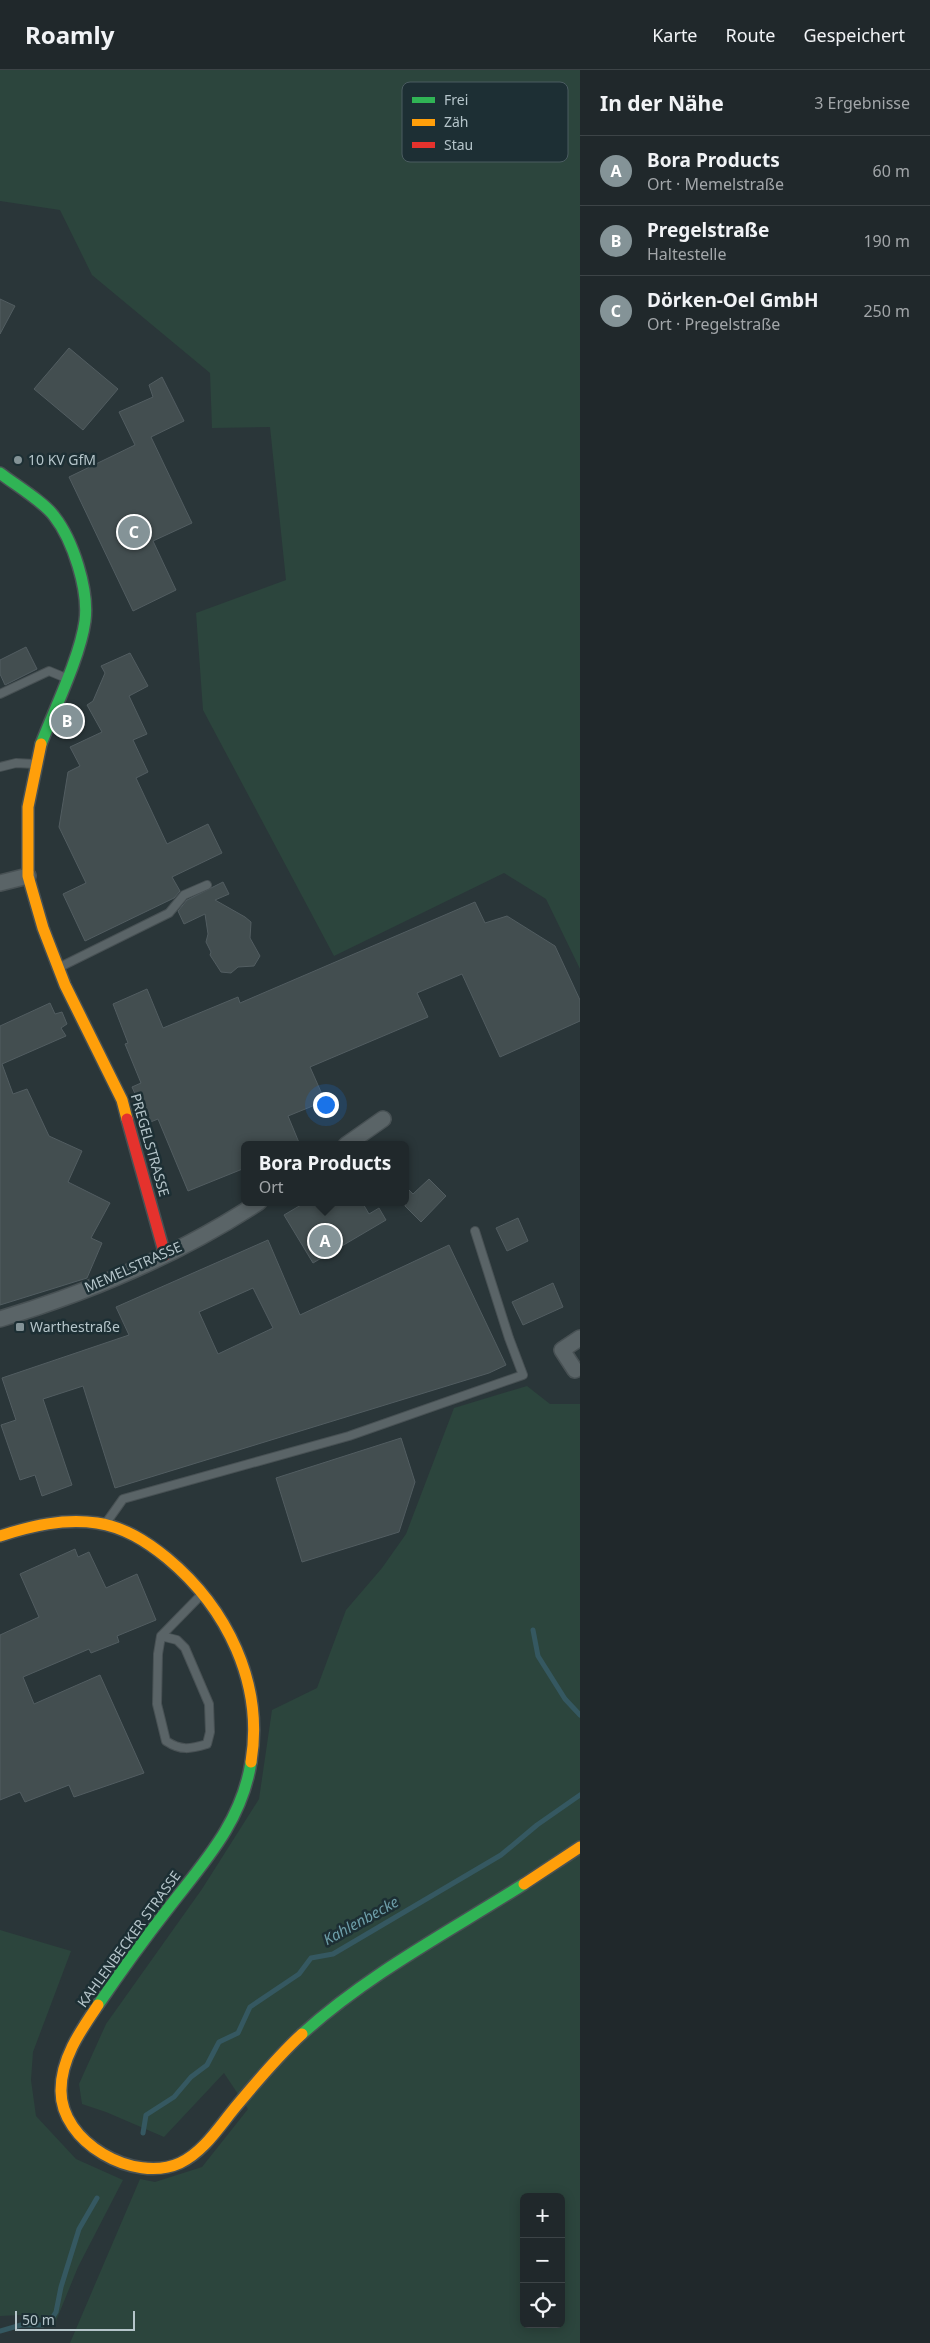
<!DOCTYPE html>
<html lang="de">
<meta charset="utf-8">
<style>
:root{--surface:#20282b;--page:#283033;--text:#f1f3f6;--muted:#a2a6a9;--line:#3d4447;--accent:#849397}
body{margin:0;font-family:"Noto Sans",sans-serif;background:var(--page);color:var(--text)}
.controls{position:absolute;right:15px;bottom:15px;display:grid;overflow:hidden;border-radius:8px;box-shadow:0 2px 12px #0003}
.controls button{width:45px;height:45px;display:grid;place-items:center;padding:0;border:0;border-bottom:1px solid var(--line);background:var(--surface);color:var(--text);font:25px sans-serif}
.scale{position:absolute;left:15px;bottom:12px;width:120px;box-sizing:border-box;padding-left:5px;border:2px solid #b5c5ca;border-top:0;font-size:14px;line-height:18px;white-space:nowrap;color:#b5c5ca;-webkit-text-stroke:4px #1d2f34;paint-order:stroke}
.you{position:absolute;left:325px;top:1034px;width:18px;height:18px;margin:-12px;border:4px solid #fff;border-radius:50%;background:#1a73e8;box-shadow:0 0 0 8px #1a73e833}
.badge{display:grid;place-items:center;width:32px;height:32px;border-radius:50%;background:var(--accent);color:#fff;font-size:16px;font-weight:700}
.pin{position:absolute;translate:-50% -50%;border:2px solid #fff;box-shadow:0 1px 5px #0006}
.popup{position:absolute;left:241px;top:1071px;width:168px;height:65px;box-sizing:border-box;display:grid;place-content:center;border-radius:8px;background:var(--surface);filter:drop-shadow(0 1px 4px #0005);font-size:16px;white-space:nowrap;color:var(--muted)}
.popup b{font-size:19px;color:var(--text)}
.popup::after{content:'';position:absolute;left:50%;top:100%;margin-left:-10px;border:10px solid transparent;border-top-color:var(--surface)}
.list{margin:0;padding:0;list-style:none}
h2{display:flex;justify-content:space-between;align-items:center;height:65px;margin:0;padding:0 20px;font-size:21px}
h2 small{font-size:16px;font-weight:400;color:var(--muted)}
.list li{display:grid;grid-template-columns:32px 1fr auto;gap:15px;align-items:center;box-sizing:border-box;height:70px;padding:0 20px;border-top:1px solid var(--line)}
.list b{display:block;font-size:19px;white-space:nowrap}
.list p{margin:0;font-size:16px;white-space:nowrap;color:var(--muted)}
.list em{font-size:16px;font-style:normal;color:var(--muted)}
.icon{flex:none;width:28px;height:28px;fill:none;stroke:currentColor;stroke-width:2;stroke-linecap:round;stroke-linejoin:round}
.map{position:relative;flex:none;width:580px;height:2273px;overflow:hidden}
header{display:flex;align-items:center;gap:30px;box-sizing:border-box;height:70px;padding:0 25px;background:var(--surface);border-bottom:1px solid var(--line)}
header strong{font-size:24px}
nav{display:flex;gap:28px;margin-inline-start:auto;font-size:18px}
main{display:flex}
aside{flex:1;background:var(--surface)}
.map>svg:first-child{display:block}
.green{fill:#2c453d;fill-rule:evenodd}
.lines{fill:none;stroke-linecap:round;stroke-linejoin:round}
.stream{stroke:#355861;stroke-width:5}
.building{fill:#434e50;stroke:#525d61;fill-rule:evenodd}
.lane-casing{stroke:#485154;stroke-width:10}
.street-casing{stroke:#485154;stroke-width:18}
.fast-casing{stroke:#485154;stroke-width:14}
.slow-casing{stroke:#485154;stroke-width:14}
.jam-casing{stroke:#485154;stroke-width:14}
.lane{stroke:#5a6467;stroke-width:8}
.street{stroke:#5a6467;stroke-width:15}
.fast{stroke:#30b455;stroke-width:11}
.slow{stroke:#ff9f0a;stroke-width:11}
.jam{stroke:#e5322d;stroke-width:11}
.poi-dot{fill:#849397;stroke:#1d2f34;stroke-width:2}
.labels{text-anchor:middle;stroke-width:5;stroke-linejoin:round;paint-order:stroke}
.poi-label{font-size:14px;fill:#b5c5ca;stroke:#1d2f34;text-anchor:start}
.street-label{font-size:14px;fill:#b5c5ca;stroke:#1d2f34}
.water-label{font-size:15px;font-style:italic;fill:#6d9ea9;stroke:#1d2f34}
.key{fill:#1d2f34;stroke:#4b5c61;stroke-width:1}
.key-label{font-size:14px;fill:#b5c5ca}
</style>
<header>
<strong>Roamly</strong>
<nav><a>Karte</a><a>Route</a><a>Gespeichert</a></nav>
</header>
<main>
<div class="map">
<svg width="580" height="2273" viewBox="0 0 580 2273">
<rect width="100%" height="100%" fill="#2a3639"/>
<path class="green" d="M0,0H580V899L546,829L504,803L334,886L203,640L196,543L286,510L270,357L212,358L210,303L92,205L60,140L0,131Z
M527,1316L550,1334H580V2273H70L140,2109L155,2112L202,2097L248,2039L224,2003L164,2067L106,2042L82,2034L79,2014L106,1954L202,1819L259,1729L272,1640L317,1618L346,1540L382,1498L406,1464L454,1338ZM524,2127H561V2254H524Z
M0,1860L71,1881L33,1982L31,2010L36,2046L76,2089L123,2110L78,2197L56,2251L20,2245L0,2246Z"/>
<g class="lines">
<path class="stream" d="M533,1560L538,1586L565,1629L580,1645
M143,2063L146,2045L174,2027L191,2007L207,1995L219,1972L238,1963L250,1937L299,1904L311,1888L333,1884L501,1785L537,1755L580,1725
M0,2261L21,2255H43L51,2250L56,2242L61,2217L79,2159L97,2128"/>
</g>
<path class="building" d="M0,229L15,236L0,264Z
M69,278L118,319L83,360L34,319Z
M162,307L184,351L151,367L192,453L153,471L176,520L133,541L69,407L135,375L119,342L153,327L149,315Z
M26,577L37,599L5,615L0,604V590Z
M130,583L148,616L129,626L147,664L133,670L148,702L136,708L167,774L208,754L222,783L172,807L180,821L174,828L85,871L63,824L86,813L59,757L68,702L80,696L70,677L102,662L87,635L93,631L105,603L101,596Z
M223,812L229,824L215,830L245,847L251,852L250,868L260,886L254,896L238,897L231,903L221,902L210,885L211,882L206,872L208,864L205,844L184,854L178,841L187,830Z
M475,832L485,853L507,846L555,876L580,930V951L500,987L462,904L417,923L428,947L310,997L325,1031L288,1046L300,1075H245V1098L188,1121L158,1049L148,1053L132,1017L141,1013L125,974L128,973L113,934L147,919L163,958L238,927L240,933Z
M50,933L55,944L62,942L67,954L61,958L66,966L2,994L13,1024L27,1019L49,1066L82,1081L68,1112L110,1133L91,1168L102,1173L87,1208L0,1235V956Z
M429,1109L446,1126L421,1152L405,1136V1116L413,1124Z
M306,1132H313L316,1137L324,1132H362L369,1144L379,1138L386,1150L313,1193L284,1145Z
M518,1148L528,1171L507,1181L496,1158Z
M268,1170L300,1245L449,1175L506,1295L489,1303L115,1418L83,1316L43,1329L72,1415L42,1426L35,1405L20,1410L1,1355L16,1350L2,1308L129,1265L116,1237ZM253,1218L273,1258L218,1284L199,1242Z
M553,1213L563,1237L523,1255L512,1232Z
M401,1368L415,1412L399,1462L302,1492L276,1408Z
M75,1479L78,1487L89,1482L106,1518L137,1504L156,1550L117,1566L119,1572L91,1583L89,1579L23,1607L34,1634L100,1605L144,1703L74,1727L69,1715L25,1732L20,1722L0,1730V1565L39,1547L20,1504Z"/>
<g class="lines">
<defs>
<path id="lane" d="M0,624L49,601L66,608
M0,697L16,693L35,694
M60,897L169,843L184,825L207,815
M106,1453L123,1429L349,1366L523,1305L509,1268L475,1161
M161,1566L177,1570L185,1578L209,1634L210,1662L207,1674C190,1679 181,1681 166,1671L157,1634L158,1584L161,1566L202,1524"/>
<path id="street" d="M0,813L28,806
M346,1075L383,1049
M0,1249C90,1222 180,1184 259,1132
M575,1300L562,1280L580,1268"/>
<path id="fast" d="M0,403C14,414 44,432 54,446C73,470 89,520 85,551C80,587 55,638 41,674
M98,1935C121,1901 145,1868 170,1836C205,1791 242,1751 251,1692
M302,1964C368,1904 450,1861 524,1814"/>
<path id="slow" d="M41,674L28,737V806L43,858L65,915L122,1030L127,1049
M0,1466C31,1456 64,1448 97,1453C124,1457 146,1471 167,1488C227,1538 264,1613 251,1692
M524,1814L580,1777
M98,1935C81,1960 61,1988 61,2020C60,2072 134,2114 180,2093C205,2081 220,2055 238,2034C258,2010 279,1985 302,1964"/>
<path id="jam" d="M127,1049L165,1185"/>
</defs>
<use href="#lane" class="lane-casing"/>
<use href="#street" class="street-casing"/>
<use href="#fast" class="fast-casing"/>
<use href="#slow" class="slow-casing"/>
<use href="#jam" class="jam-casing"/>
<use href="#lane" class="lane"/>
<use href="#street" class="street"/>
<use href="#fast" class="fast"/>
<use href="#slow" class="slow"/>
<use href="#jam" class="jam"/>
</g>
<g class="poi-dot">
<circle cx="18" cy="390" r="5"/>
<rect x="15" y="1252" width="10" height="10" rx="2.5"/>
</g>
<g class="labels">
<g class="poi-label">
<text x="28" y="395">10 KV GfM</text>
<text x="30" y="1262">Warthestraße</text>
</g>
<g class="street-label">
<text transform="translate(150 1075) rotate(74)" y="5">PREGELSTRASSE</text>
<text transform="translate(133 1197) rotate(-24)" y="5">MEMELSTRASSE</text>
<text transform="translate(129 1869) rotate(-54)" y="5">KAHLENBECKER STRASSE</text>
</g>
<g class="water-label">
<text transform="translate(361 1851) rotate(-29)" y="5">Kahlenbecke</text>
</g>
</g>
<rect x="402" y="12" width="166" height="80" rx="8" class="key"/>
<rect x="412" y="27" width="23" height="6" fill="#30b455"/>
<rect x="412" y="49" width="23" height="7" fill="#ff9f0a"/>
<rect x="412" y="72" width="23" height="6" fill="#e5322d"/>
<g class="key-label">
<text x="444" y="35">Frei</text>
<text x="444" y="57">Zäh</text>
<text x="444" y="80">Stau</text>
</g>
</svg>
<div class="controls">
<button>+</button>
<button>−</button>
<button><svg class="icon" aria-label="locate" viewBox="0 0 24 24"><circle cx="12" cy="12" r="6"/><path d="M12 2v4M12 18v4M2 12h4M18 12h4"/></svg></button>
</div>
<div class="scale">50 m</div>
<div class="you"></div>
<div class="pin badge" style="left:325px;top:1171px">A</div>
<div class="popup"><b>Bora Products</b>Ort</div>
<div class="pin badge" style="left:67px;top:651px">B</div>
<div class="pin badge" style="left:134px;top:462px">C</div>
</div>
<aside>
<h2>In der Nähe<small>3 Ergebnisse</small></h2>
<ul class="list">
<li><span class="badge">A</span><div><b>Bora Products</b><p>Ort · Memelstraße</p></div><em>60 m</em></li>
<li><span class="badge">B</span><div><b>Pregelstraße</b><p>Haltestelle</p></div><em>190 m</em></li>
<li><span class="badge">C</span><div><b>Dörken-Oel GmbH</b><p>Ort · Pregelstraße</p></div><em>250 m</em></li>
</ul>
</aside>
</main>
